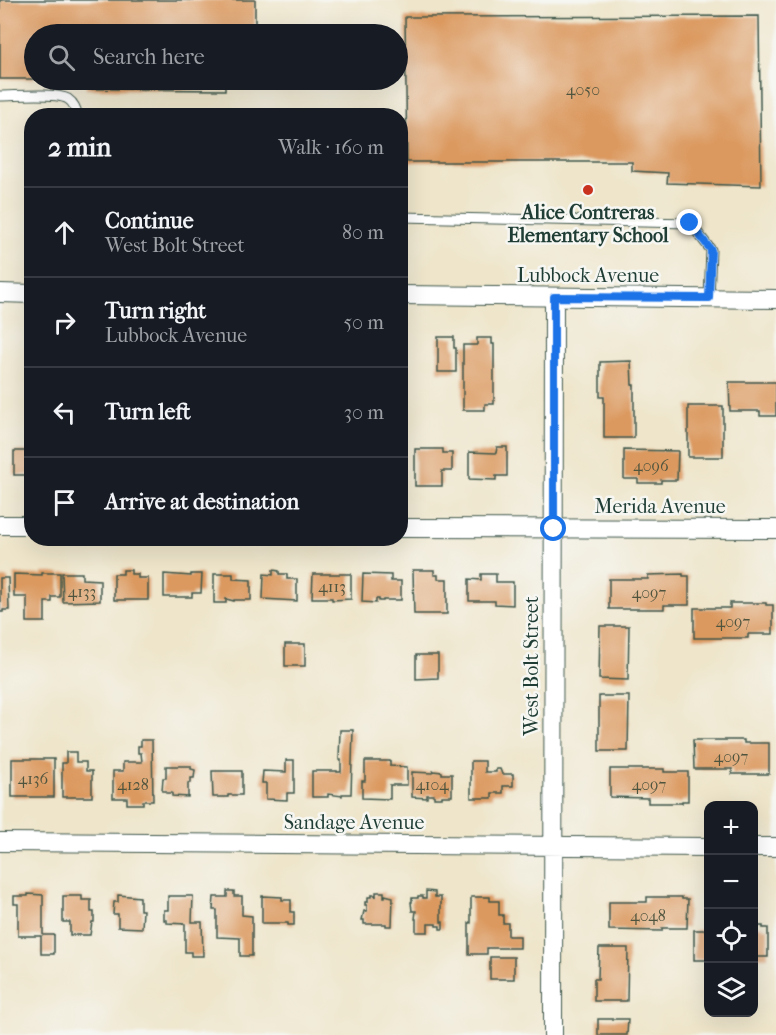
<!DOCTYPE html>
<meta charset="utf-8">
<style>
:root{--surface:#171b24;--page:#242831;--text:#f1f3f6;--muted:#9ea1a6;--line:#363941}
body{margin:0;font-family:"IM FELL French Canon",serif;background:var(--page);color:var(--text)}
.controls{position:absolute;right:18px;bottom:18px;display:grid;overflow:hidden;border-radius:12px;box-shadow:0 6px 24px #0002}
.controls button{width:54px;height:54px;display:grid;place-items:center;padding:0;border:0;border-bottom:2px solid var(--line);background:var(--surface);color:var(--text);font:30px sans-serif}
.stop{position:absolute;width:18px;height:18px;margin:-14px;border:4px solid #1a73e8;border-radius:50%;background:#fff}
.stop.end{background:#1a73e8;border-color:#fff;box-shadow:0 2px 6px #0008}
.list{margin:0;padding:0;list-style:none}
h2{display:flex;justify-content:space-between;align-items:center;height:78px;margin:0;padding:0 24px;font-size:26px}
h2 small{font-size:20px;font-weight:400;color:var(--muted)}
.list li{display:grid;grid-template-columns:39px 1fr auto;gap:18px;align-items:center;box-sizing:border-box;height:90px;padding:0 24px;border-top:2px solid var(--line)}
.list b{display:block;font-size:22px;white-space:nowrap}
.list p{margin:0;font-size:20px;white-space:nowrap;color:var(--muted)}
.list em{font-size:20px;font-style:normal;color:var(--muted)}
.icon{flex:none;width:33px;height:33px;fill:none;stroke:currentColor;stroke-width:2;stroke-linecap:round;stroke-linejoin:round}
.map{position:relative;flex:none;width:776px;height:1035px;overflow:hidden}
.search{position:absolute;background:var(--surface);box-shadow:0 6px 24px #0002;left:24px;top:24px;width:384px;height:66px;display:flex;align-items:center;gap:15px;box-sizing:border-box;padding:0 21px;border-radius:33px;color:var(--muted);font-size:22px}
.panel{position:absolute;background:var(--surface);box-shadow:0 6px 24px #0002;left:24px;top:108px;width:384px;height:438px;border-radius:24px}
.map>svg:first-child{display:block}
.building{fill:#db995e}
.lines{fill:none;stroke-linecap:round;stroke-linejoin:round}
.service-casing{stroke:#3e564a;stroke-width:11}
.minor-casing{stroke:#3e564a;stroke-width:20}
.service{stroke:#fff;stroke-width:9}
.minor{stroke:#fff;stroke-width:18}
.route{stroke:#1a73e8;stroke-width:8}
.poi-dot{fill:#c8321e;stroke:#f6f6f2;stroke-width:2}
.labels{text-anchor:middle;stroke-width:5;stroke-linejoin:round;paint-order:stroke}
.number-label{font-size:16px;fill:#4e543e}
.poi-label{font-size:20px;font-weight:bold;fill:#1f3d34;stroke:#f6f6f2}
.street-label{font-size:20px;fill:#1f3d34;stroke:#f6f6f2}
</style>
<div class="map">
<svg width="776" height="1035" viewBox="0 0 776 1035">
<rect width="100%" height="100%" fill="#f6f6f2"/>
<filter id="ink" filterUnits="userSpaceOnUse"><feTurbulence type="fractalNoise" baseFrequency=".0167" numOctaves="2"/><feDisplacementMap in="SourceGraphic" scale="12" xChannelSelector="R" yChannelSelector="G"/><feConvolveMatrix kernelMatrix="1 2 1 2 8 2 1 2 1" color-interpolation-filters="sRGB"/></filter>
<filter id="wash" filterUnits="userSpaceOnUse"><feTurbulence type="fractalNoise" baseFrequency=".008" numOctaves="4" result="noise"/><feDisplacementMap in="SourceGraphic" scale="24" xChannelSelector="R" yChannelSelector="G"/><feGaussianBlur stdDeviation="1.35" result="paint"/><feColorMatrix in="noise" values="0 0 0 0 0 0 0 0 0 0 0 0 0 0 0 0 0 1.4 0 .05"/><feComposite in="paint" operator="in"/></filter>
<g filter="url(#wash)">
<rect width="100%" height="100%" fill="#eee5ca"/>
<g id="blocks">
<path class="building" d="M0,0H255V34H34V79H0Z
M759,16L761,186L667,183L668,173L632,171V162H407L405,17Z
M57,80H225V90L86,89V82H57Z
M438,337H454V348H456V372H438Z
M477,338H492V344H494V404H485V410H463V345H477Z
M631,361L632,385H634V438H604V397H600V362Z
M729,382H776V416H760V411H730Z
M688,406H723V457H688Z
M497,447H507V476H496V480L469,479V452L496,453Z
M415,449H443V453H452V471H442V486H415Z
M624,450L678,451L677,480H661V483H638V479H624Z
M14,451H32V475H14Z
M123,570H131V574H138V578H148V600H114V574H123Z
M273,570L279,571V574H287V579H297V601L263,599L264,574L273,575Z
M413,570H434V575H438V579H447V614H414Z
M42,573H60V597H52V602H45V622H27V597H14V574L42,575Z
M62,573H82V579L100,580V601L63,602Z
M164,574L191,576V574H202L201,593H192V597H164Z
M214,574H233V579L251,580V600H234V601L226,599V603H214Z
M313,574H351V599L332,600V598H312Z
M363,574L391,575V581H401V600H383V601H379V599H376V603L362,602Z
M481,574H496V582H513V605L495,604V601H469V579L481,580Z
M683,574V576H689V605H664V609H609V579H648V575Z
M0,578H8L9,610H3V612H0Z
M730,603H766V605H773V634H748V638H694V608H730Z
M600,626H629L628,680L599,679Z
M285,644H305V666H285Z
M416,655H438V678L416,679Z
M599,696H629L628,751H599Z
M340,730H353L351,794H342V796L328,794V797H312V771H337V772H341V760H339Z
M141,740H152L153,801H143V804H127V798H113V771H123V762H142L141,753H138V746H141Z
M693,740H744V743H769V774H732V769H694Z
M66,752H76V762H86V771H92V797H62V763H66Z
M12,759H54V797H12Z
M286,760H294V793H287V800L266,799V783H262L263,771L286,772Z
M365,761H390V766L407,767V785H390V799L362,798V781H365Z
M471,761H485V772H496V769H500L502,774H513V786H503V793H492V798H471Z
M166,766H191V769L195,770L194,778H191V783H188V797L172,796V793H166V791H162L163,778H166Z
M610,769H664V772H688V801H682V803H648V798L610,797Z
M212,771H242V795H228V797H213Z
M433,771L442,772V774H452V796H442V798H434V795H427V798L412,797V772L432,773Z
M227,891H234V896H242V915L252,916V956H240V938L217,937V910H213L214,897H227Z
M426,891L435,892V897H441V922H443V929H440V926H436V924H428V932H416V919H415L416,911H412L411,902H412V898H418V896H423V898H426Z
M376,892H384V897H385V895L393,897L392,926H386V924H364V920H362L364,911H367V905H365V902H368V897H371V895H375L376,897Z
M28,894L43,895V935H54V954H41V936H18V904H14V896H28Z
M118,895L140,897V910H143L142,928L118,927V914H113L114,902H118Z
M63,896H82V900H91V912H94V922H92L90,935H70V922H63Z
M168,896H193L192,922H202L203,956H191V952H185V924L167,923V920H164V910H168Z
M262,896L282,897V900H291V912H294V925H288V923H262Z
M471,897H490V901H499V915H503V923H508V936H520V948H487V954H469V923H471Z
M647,897H682V899H688L687,928H662V931L609,930V902H647Z
M754,926H763V928H768V957H754Z
M694,930H708V960H694Z
M599,948H628L627,1001H594V979H598Z
M490,957H514V979H490Z
M598,1019H628L627,1035H598Z"/>
</g>
</g>
<g filter="url(#ink)">
<use href="#blocks" fill-opacity="0" stroke="#3e564a" stroke-width="1.5"/>
<g class="lines">
<defs>
<path id="service" d="M0,96C16,96 56,92 68,99C74,103 76,109 78,116
M400,217L690,223L711,250L709,298"/>
<path id="minor" d="M0,293L32,294
M400,295L776,299
M0,525H32
M400,528L776,529
M0,842L708,847
M754,847H776
M553,1035L554,297"/>
</defs>
<use href="#service" class="service-casing"/>
<use href="#minor" class="minor-casing"/>
<use href="#service" class="service"/>
<use href="#minor" class="minor"/>
</g>
</g>
<g class="lines" filter="url(#ink)">
<path class="route" d="M554,529V297L709,298L711,250L690,223"/>
</g>
<circle class="poi-dot" cx="588" cy="190" r="6"/>
<g class="labels">
<g class="number-label">
<text x="583" y="95">4050</text>
<text x="651" y="471">4096</text>
<text x="332" y="592">4113</text>
<text x="82" y="597">4133</text>
<text x="649" y="598">4097</text>
<text x="733" y="627">4097</text>
<text x="731" y="762">4097</text>
<text x="33" y="784">4136</text>
<text x="133" y="790">4128</text>
<text x="432" y="790">4104</text>
<text x="649" y="790">4097</text>
<text x="648" y="921">4048</text>
</g>
<g class="poi-label">
<text x="588" y="219">Alice Contreras<tspan x="588" dy="23">Elementary School</tspan></text>
</g>
<g class="street-label">
<text x="588" y="282">Lubbock Avenue</text>
<text x="660" y="513">Merida Avenue</text>
<text transform="translate(531 666) rotate(-90)" y="7">West Bolt Street</text>
<text x="354" y="829">Sandage Avenue</text>
</g>
</g>
</svg>
<div class="controls">
<button>+</button>
<button>−</button>
<button><svg class="icon" aria-label="locate" viewBox="0 0 24 24"><circle cx="12" cy="12" r="6"/><path d="M12 2v4M12 18v4M2 12h4M18 12h4"/></svg></button>
<button><svg class="icon" aria-label="layers" viewBox="0 0 24 24"><path d="M12 4l9 5-9 5-9-5zM3 14l9 5 9-5"/></svg></button>
</div>
<div class="stop" style="left:554px;top:529px"></div>
<div class="stop end" style="left:690px;top:223px"></div>
<div class="search"><svg class="icon" aria-label="search" viewBox="0 0 24 24"><circle cx="10" cy="10" r="6"/><path d="M15 15l6 6"/></svg>Search here</div>
<section class="panel">
<h2>2 min<small>Walk · 160 m</small></h2>
<ul class="list">
<li><svg class="icon" aria-label="ahead" viewBox="0 0 24 24"><path d="M12 20V5M6 11l6-6 6 6"/></svg><div><b>Continue</b><p>West Bolt Street</p></div><em>80 m</em></li>
<li><svg class="icon" aria-label="right" viewBox="0 0 24 24"><path d="M7 20v-9h11M14 6l5 5-5 5"/></svg><div><b>Turn right</b><p>Lubbock Avenue</p></div><em>50 m</em></li>
<li><svg class="icon" aria-label="left" viewBox="0 0 24 24"><path d="M17 20v-9H6M10 6l-5 5 5 5"/></svg><div><b>Turn left</b></div><em>30 m</em></li>
<li><svg class="icon" aria-label="arrive" viewBox="0 0 24 24"><path d="M6 21V4h12l-3 4 3 4H6"/></svg><div><b>Arrive at destination</b></div></li>
</ul>
</section>
</div>
